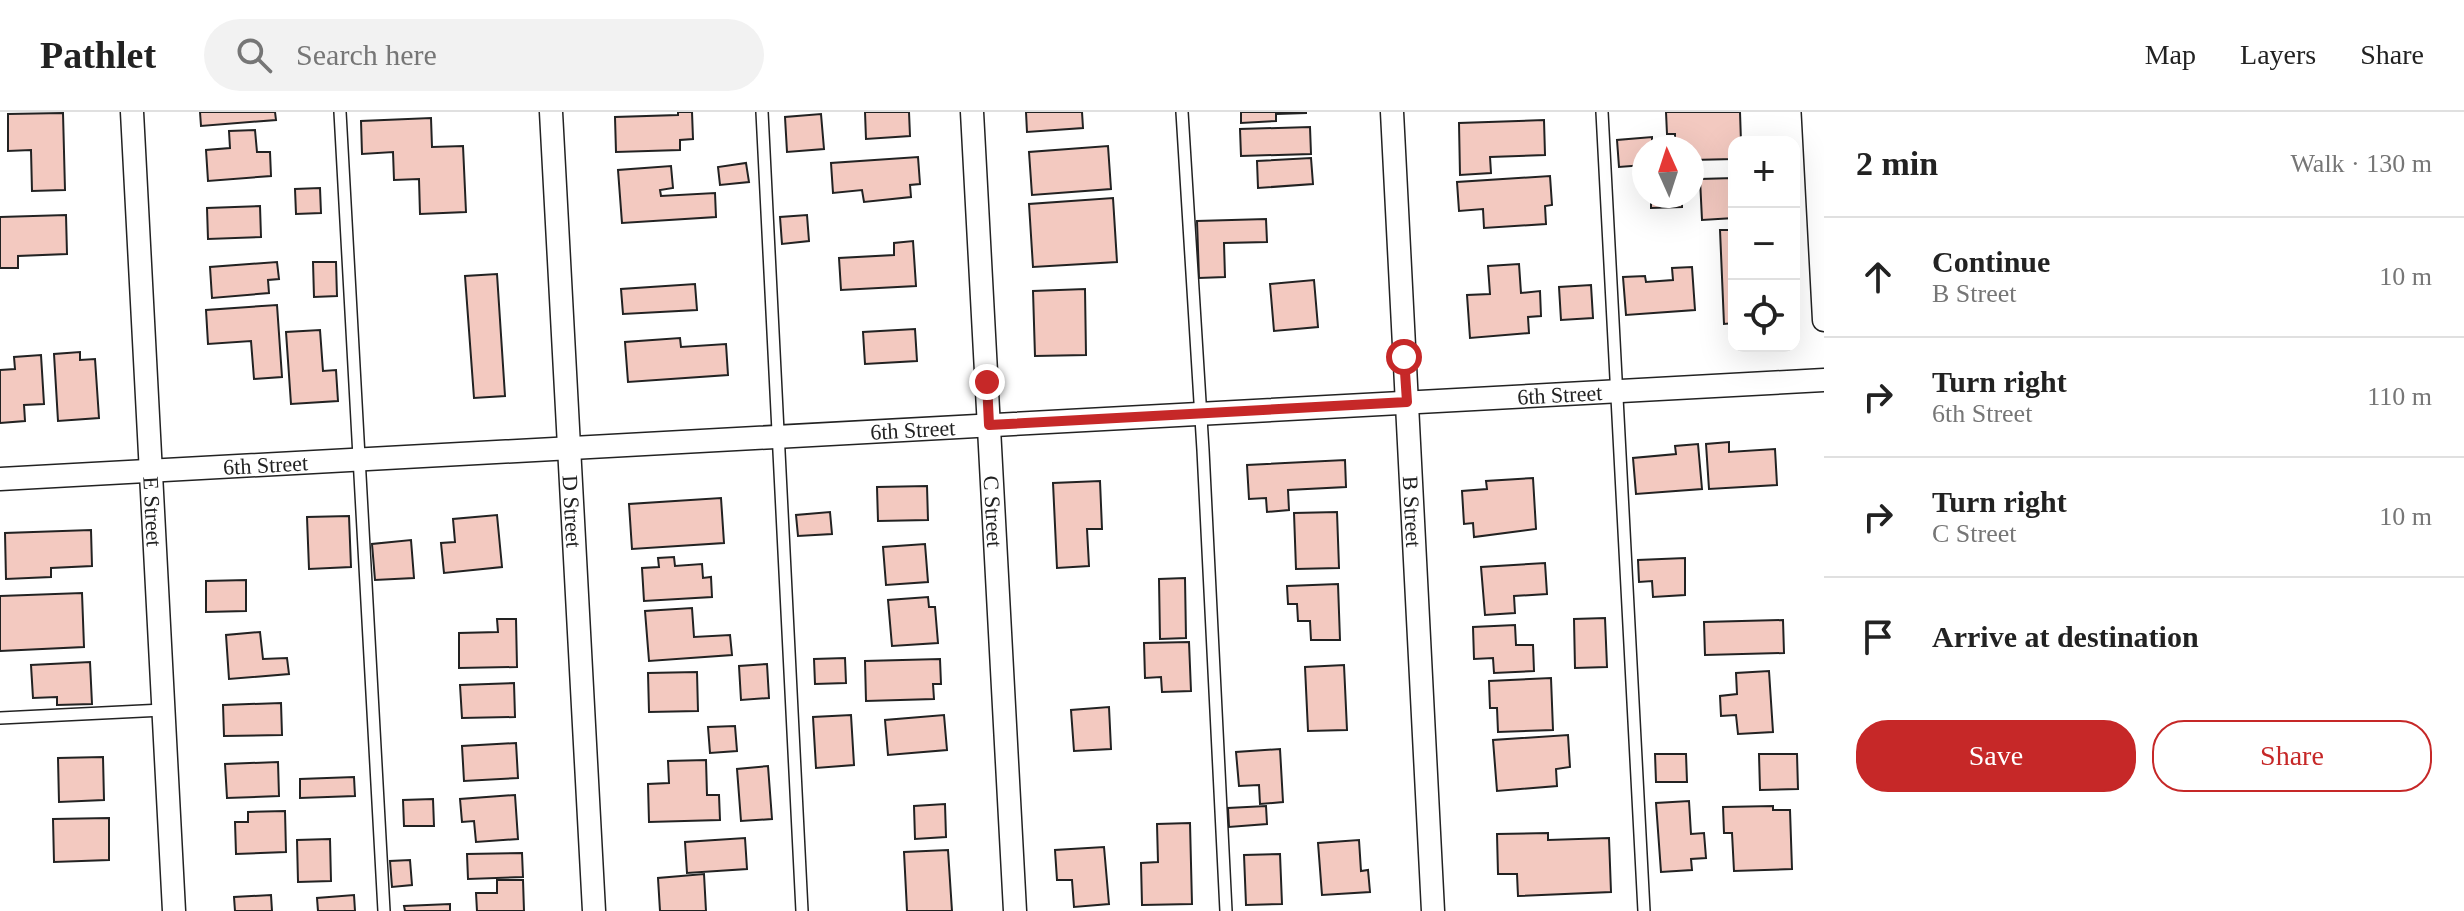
<!DOCTYPE html>
<meta charset="utf-8">
<style>
:root{--surface:#fff;--page:#f2f2f2;--text:#222;--muted:#767676;--line:#e0e0e0;--accent:#c62828}
body{margin:0;font-family:Georgia,serif;background:var(--page);color:var(--text)}
.controls{position:absolute;right:24px;top:24px;display:grid;overflow:hidden;border-radius:16px;box-shadow:0 8px 32px #0002}
.controls button{width:72px;height:72px;display:grid;place-items:center;padding:0;border:0;border-bottom:2px solid var(--line);background:var(--surface);color:var(--text);font:40px sans-serif}
.compass{position:absolute;left:1632px;top:24px;width:72px;height:72px;border-radius:50%;background:var(--surface);box-shadow:0 8px 32px #0002;rotate:357deg}
.stop{position:absolute;width:24px;height:24px;margin:-18px;border:6px solid #c62828;border-radius:50%;background:#fff}
.stop.end{background:#c62828;border-color:#fff;box-shadow:0 2px 8px #0008}
.list{margin:0;padding:0;list-style:none}
h2{display:flex;justify-content:space-between;align-items:center;height:104px;margin:0;padding:0 32px;font-size:34px}
h2 small{font-size:26px;font-weight:400;color:var(--muted)}
.list li{display:grid;grid-template-columns:52px 1fr auto;gap:24px;align-items:center;box-sizing:border-box;height:120px;padding:0 32px;border-top:2px solid var(--line)}
.list b{display:block;font-size:30px;white-space:nowrap}
.list p{margin:0;font-size:26px;white-space:nowrap;color:var(--muted)}
.list em{font-size:26px;font-style:normal;color:var(--muted)}
.actions{display:flex;gap:16px;padding:24px 32px}
.actions a{flex:1;padding:18px 0;border:2px solid var(--accent);border-radius:32px;text-align:center;font-size:28px;color:var(--accent)}
.actions .main{background:var(--accent);color:#fff}
.icon{flex:none;width:44px;height:44px;fill:none;stroke:currentColor;stroke-width:2;stroke-linecap:round;stroke-linejoin:round}
.map{position:relative;flex:none;width:1824px;height:799px;overflow:hidden}
header{display:flex;align-items:center;gap:48px;box-sizing:border-box;height:112px;padding:0 40px;background:var(--surface);border-bottom:2px solid var(--line)}
header strong{font-size:38px}
nav{display:flex;gap:44px;margin-inline-start:auto;font-size:28px}
.search{width:560px;height:72px;background:var(--page);display:flex;align-items:center;gap:20px;box-sizing:border-box;padding:0 28px;border-radius:44px;color:var(--muted);font-size:30px}
main{display:flex}
aside{flex:1;background:var(--surface)}
.map>svg:first-child{display:block}
.building{fill:#f3c9c0;stroke:#222;stroke-width:2}
.lines{fill:none;stroke-linecap:round;stroke-linejoin:round}
.service-casing{stroke:#222;stroke-width:14}
.minor-casing{stroke:#222;stroke-width:25}
.service{stroke:#fff;stroke-width:11}
.minor{stroke:#fff;stroke-width:22}
.route{stroke:#c62828;stroke-width:10}
.labels{text-anchor:middle;stroke-width:6;stroke-linejoin:round;paint-order:stroke}
.street-label{font-size:22px;fill:#222;stroke:#fff}
</style>
<header>
<strong>Pathlet</strong>
<div class="search"><svg class="icon" aria-label="search" viewBox="0 0 24 24"><circle cx="10" cy="10" r="6"/><path d="M15 15l6 6"/></svg>Search here</div>
<nav><a>Map</a><a>Layers</a><a>Share</a></nav>
</header>
<main>
<div class="map">
<svg width="1824" height="799" viewBox="0 0 1824 799">
<rect width="100%" height="100%" fill="#fff"/>
<path class="building" d="M200,0H275L276,8L201,14Z
M678,0H692L693,27L680,28V38L616,40L615,5L678,3Z
M865,0H909L910,24L866,27Z
M1026,0H1082L1083,16L1027,20Z
M1241,0H1306V1L1276,2V9L1241,11Z
M1666,0H1740L1741,30H1734V47L1692,48V36H1675V22H1667Z
M63,1L65,78L32,79L31,38L8,39V2Z
M821,2L824,37L787,40L785,5Z
M431,6L432,35L463,34L466,100L420,102L419,67L394,68L393,40L362,42L361,9Z
M1544,8L1545,43L1490,45L1491,61L1460,63L1459,11Z
M1310,15L1311,42L1241,44L1240,17Z
M255,18L257,40H270L271,64L208,69L206,38L230,36L229,19Z
M1652,25V36H1644V53L1619,55L1617,28Z
M1108,34L1111,77L1032,83L1029,40Z
M918,45L920,72L910,73L911,85L864,90L862,78L833,81L831,51Z
M1311,46L1313,72L1258,76L1257,49Z
M746,51L749,70L720,73L718,55Z
M671,54L673,76L660,78L661,84L715,81L716,105L622,111L618,58Z
M1550,64L1552,93L1545,94L1546,112L1484,116L1483,97L1459,99L1457,70Z
M1734,66V106L1702,108L1700,67Z
M320,76L321,101L296,102L295,77Z
M1651,84H1682V95L1651,96Z
M1113,86L1117,150L1033,155L1029,92Z
M260,94L261,125L208,127L207,96Z
M66,103L67,142L18,144V156H0V105Z
M807,103L809,129L782,132L780,105Z
M1266,107L1267,130L1224,131L1225,165L1199,166L1197,109Z
M1720,118H1734V211L1724,212Z
M913,129L916,174L841,178L839,146L894,143V131Z
M277,150L279,167L268,168L269,181L212,186L210,155Z
M313,150H336L337,184L314,185Z
M1519,152L1521,181L1540,179L1541,204L1528,205L1529,221L1470,226L1467,183L1490,182L1488,154Z
M1692,155L1695,198L1626,203L1623,165L1645,164L1646,170L1673,168L1672,156Z
M497,162L505,284L474,286L465,164Z
M1314,168L1318,215L1274,219L1270,172Z
M695,172L697,198L623,202L621,177Z
M1591,173L1593,206L1561,208L1559,175Z
M1085,177L1086,243L1035,244L1033,179Z
M277,193L282,265L254,267L251,229L208,232L206,198Z
M915,217L917,249L865,252L863,220Z
M320,218L323,259L336,258L338,289L291,292L286,220Z
M680,226L681,235L726,232L728,263L628,270L625,230Z
M80,240V248L95,247L99,306L58,309L54,242Z
M41,243L44,292L24,293L25,309L0,311V258L15,257L14,245Z
M1729,330V340L1775,337L1777,373L1709,377L1706,332Z
M1698,332L1702,377L1636,382L1633,346L1676,342L1675,334Z
M1345,348L1346,375L1288,378L1289,398L1267,400L1266,386L1249,387L1247,353Z
M1533,366L1536,417L1474,425L1473,411L1464,412L1462,379L1487,377L1486,369Z
M1100,369L1102,417H1087L1089,454L1057,456L1053,371Z
M927,374L928,408L878,409L877,375Z
M721,386L724,431L632,437L629,392Z
M830,400L832,422L798,424L796,403Z
M1337,400L1339,456L1296,457L1294,401Z
M497,403L502,455L444,461L441,431L455,430L453,407Z
M349,404L351,455L309,457L307,405Z
M91,418L92,454L51,456V465L6,467L5,421Z
M411,428L414,466L375,468L372,432Z
M925,432L928,470L886,473L883,435Z
M674,445L675,454L702,452L703,466L711,465L712,485L644,489L642,456L659,455L658,446Z
M1685,446V483L1653,485L1652,469L1639,470L1638,448Z
M1545,451L1547,482L1514,484L1515,501L1485,503L1481,455Z
M1185,466L1186,526L1160,527L1159,467Z
M246,468V499L206,500V469Z
M1338,472L1340,528H1311L1310,509H1298L1297,492H1288L1287,474Z
M82,481L84,535L0,539V484Z
M928,485L929,495H935L938,531L892,534L888,488Z
M692,496L694,525L730,523L732,543L649,549L645,499Z
M1605,506L1607,555L1575,556L1574,507Z
M497,507H516L517,555L459,556V521L498,520Z
M1783,508L1784,541L1705,543L1704,510Z
M1515,513L1516,533H1533L1534,559L1494,561L1493,546L1474,547L1473,515Z
M260,520L263,547L287,546L289,562L229,567L226,523Z
M1189,530L1191,579L1162,580L1161,565L1145,566L1144,531Z
M845,546L846,571L815,572L814,547Z
M940,547L941,572H933L934,587L866,589L865,549Z
M90,550L92,592L57,593V585L33,586L31,553Z
M767,552L769,586L741,588L739,554Z
M1344,553L1347,618L1308,619L1305,555Z
M1769,559L1773,620L1738,622L1736,603L1721,604L1720,584L1737,582L1736,561Z
M697,560L698,599L649,600L648,561Z
M1551,566L1553,618L1498,620L1497,596H1490L1489,569Z
M514,571L515,605L462,606L460,573Z
M281,591L282,623L224,624L223,593Z
M1109,595L1111,637L1074,639L1071,598Z
M851,603L854,653L816,656L813,605Z
M944,603L947,638L888,643L885,608Z
M735,614L737,639L710,641L708,615Z
M1568,623L1570,655L1556,657L1557,674L1497,679L1493,628Z
M516,631L518,666L464,669L462,634Z
M1280,637L1283,690L1260,692L1259,673L1239,674L1236,640Z
M1655,642H1686L1687,670H1656Z
M1759,642H1797L1798,677L1760,678Z
M103,645L104,688L59,690L58,646Z
M706,648L707,683H719L720,708L649,710L648,672L669,671L668,649Z
M278,650L279,684L227,686L225,652Z
M768,654L772,707L741,709L737,657Z
M354,665L355,684L300,686V667Z
M515,683L518,727L476,730L474,709L462,710L460,687Z
M433,687L434,714H404L403,688Z
M1689,689L1691,722L1704,721L1706,746L1691,747L1692,758L1661,760L1656,691Z
M945,692L946,725L915,727L914,694Z
M1266,694L1267,712L1229,715L1228,696Z
M1773,694V698H1790L1792,757L1734,759L1732,721H1724L1723,695Z
M285,699L286,740L236,742L235,710H248V700Z
M109,706V748L54,750L53,707Z
M1190,711L1192,792L1142,793L1141,751L1158,750L1157,712Z
M1548,721V728L1609,726L1611,780L1518,784L1517,762H1498L1497,722Z
M745,726L747,757L687,761L685,730Z
M330,727L331,769L298,770L297,728Z
M1359,728L1361,759L1368,758L1370,780L1322,783L1318,731Z
M1104,735L1109,792L1074,795L1072,768H1057L1055,738Z
M948,738L952,799H907L904,740Z
M522,741L523,765L468,767L467,742Z
M1280,742L1282,792L1246,793L1244,743Z
M410,748L412,773L392,775L390,749Z
M704,762L706,799H660L658,766Z
M497,768H523L524,799H477L476,781H497Z
M271,783L272,799H235L234,785Z
M354,783L355,799H318L317,786Z
M450,792V799H405L404,794Z"/>
<g class="lines">
<defs>
<path id="service" d="M340,0L384,799
M762,0L802,799
M1182,0L1203,338L1226,799
M1602,0L1644,799
M0,606L163,598"/>
<g id="minor">
<path id="s1" d="M132,0L174,799"/>
<path id="s2" d="M551,0L594,799"/>
<path id="s3" d="M972,0L1015,799"/>
<path id="s4" d="M1392,0L1433,799"/>
<path d="M1813,0L1824,208"/>
<path id="s5" d="M0,367L1824,268"/>
</g>
</defs>
<use href="#service" class="service-casing"/>
<use href="#minor" class="minor-casing"/>
<use href="#service" class="service"/>
<use href="#minor" class="minor"/>
</g>
<g class="lines">
<path class="route" d="M987,270L989,313L1407,290L1404,245"/>
</g>
<g class="labels">
<g class="street-label">
<text dy="8" stroke="none"><textPath href="#s5" startOffset="1562">6th Street</textPath></text>
<text dy="8" stroke="none"><textPath href="#s5" startOffset="914">6th Street</textPath></text>
<text dy="8" stroke="none"><textPath href="#s5" startOffset="266">6th Street</textPath></text>
<text dy="8" stroke="none"><textPath href="#s3" startOffset="400">C Street</textPath></text>
<text dy="8" stroke="none"><textPath href="#s4" startOffset="400">B Street</textPath></text>
<text dy="8" stroke="none"><textPath href="#s1" startOffset="400">E Street</textPath></text>
<text dy="8" stroke="none"><textPath href="#s2" startOffset="400">D Street</textPath></text>
</g>
</g>
</svg>
<div class="controls">
<button>+</button>
<button>−</button>
<button><svg class="icon" aria-label="locate" viewBox="0 0 24 24"><circle cx="12" cy="12" r="6"/><path d="M12 2v4M12 18v4M2 12h4M18 12h4"/></svg></button>
</div>
<svg class="compass" viewBox="-18 -18 36 36"><path d="M0-13l5 13h-10z" fill="#e53935"/><path d="M0 13l5-13h-10z" fill="#767676"/></svg>
<div class="stop" style="left:1404px;top:245px"></div>
<div class="stop end" style="left:987px;top:270px"></div>
</div>
<aside>
<h2>2 min<small>Walk · 130 m</small></h2>
<ul class="list">
<li><svg class="icon" aria-label="ahead" viewBox="0 0 24 24"><path d="M12 20V5M6 11l6-6 6 6"/></svg><div><b>Continue</b><p>B Street</p></div><em>10 m</em></li>
<li><svg class="icon" aria-label="right" viewBox="0 0 24 24"><path d="M7 20v-9h11M14 6l5 5-5 5"/></svg><div><b>Turn right</b><p>6th Street</p></div><em>110 m</em></li>
<li><svg class="icon" aria-label="right" viewBox="0 0 24 24"><path d="M7 20v-9h11M14 6l5 5-5 5"/></svg><div><b>Turn right</b><p>C Street</p></div><em>10 m</em></li>
<li><svg class="icon" aria-label="arrive" viewBox="0 0 24 24"><path d="M6 21V4h12l-3 4 3 4H6"/></svg><div><b>Arrive at destination</b></div></li>
</ul>
<div class="actions"><a class="main">Save</a><a>Share</a></div>
</aside>
</main>
